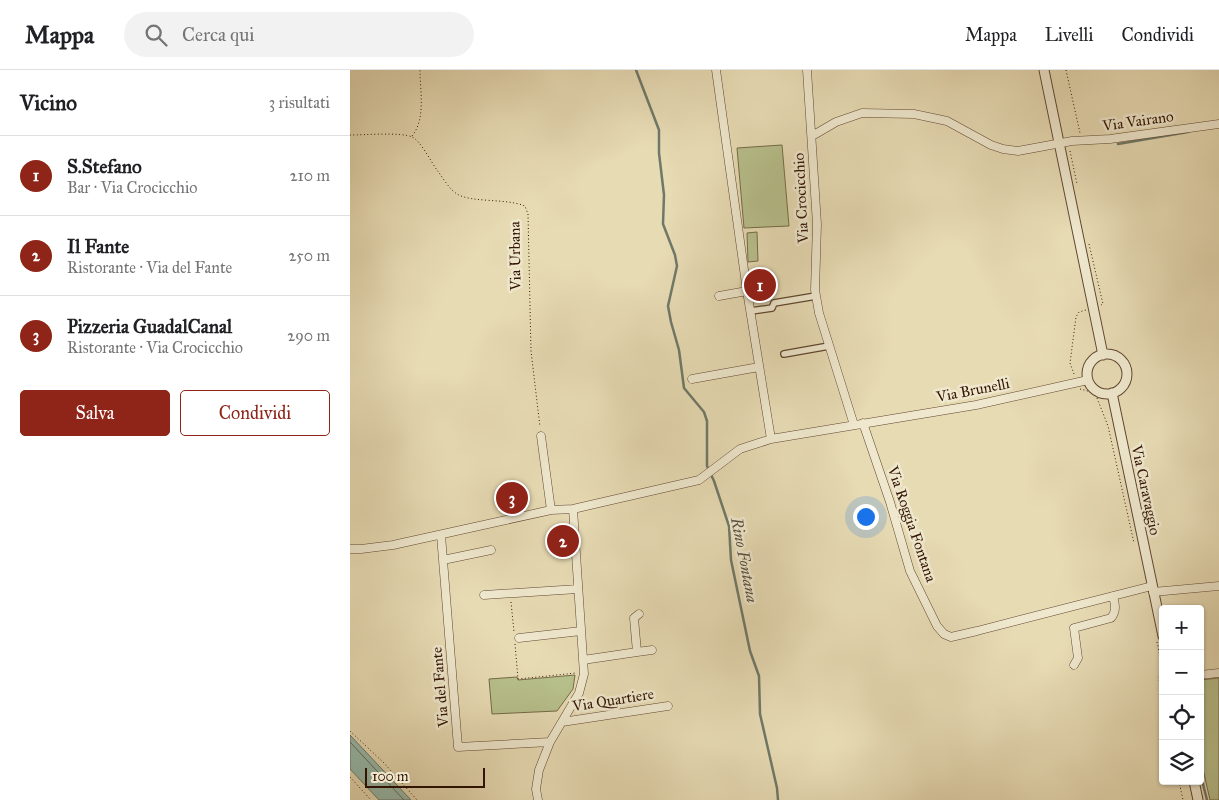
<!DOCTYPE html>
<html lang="it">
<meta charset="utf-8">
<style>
:root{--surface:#fff;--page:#f2f2f2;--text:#202124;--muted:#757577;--line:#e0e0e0;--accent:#8f2418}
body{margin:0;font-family:"IM FELL Great Primer",serif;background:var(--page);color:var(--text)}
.controls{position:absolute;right:15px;bottom:15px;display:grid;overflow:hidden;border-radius:5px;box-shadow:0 1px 4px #0004}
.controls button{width:45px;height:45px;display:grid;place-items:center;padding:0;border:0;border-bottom:1px solid var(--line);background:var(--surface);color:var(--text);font:25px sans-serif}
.scale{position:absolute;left:15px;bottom:12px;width:120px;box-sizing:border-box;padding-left:5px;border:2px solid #331503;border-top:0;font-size:14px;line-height:18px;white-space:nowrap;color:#331503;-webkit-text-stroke:4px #efe8ce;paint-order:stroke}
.you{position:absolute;left:515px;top:446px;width:18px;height:18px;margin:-12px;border:4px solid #fff;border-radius:50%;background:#1a73e8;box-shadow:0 0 0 8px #1a73e833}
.badge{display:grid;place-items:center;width:32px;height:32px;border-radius:50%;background:var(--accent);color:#fff;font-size:16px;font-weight:700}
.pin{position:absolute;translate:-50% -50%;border:2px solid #fff;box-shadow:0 1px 5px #0006}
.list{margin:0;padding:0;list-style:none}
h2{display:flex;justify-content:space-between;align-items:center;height:65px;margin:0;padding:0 20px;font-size:21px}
h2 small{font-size:16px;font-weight:400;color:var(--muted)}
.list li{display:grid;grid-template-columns:32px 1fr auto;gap:15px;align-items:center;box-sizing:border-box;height:80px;padding:0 20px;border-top:1px solid var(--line)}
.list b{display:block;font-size:19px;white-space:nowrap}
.list p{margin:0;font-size:16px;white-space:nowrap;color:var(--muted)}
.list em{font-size:16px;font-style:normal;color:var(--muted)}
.actions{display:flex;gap:10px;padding:15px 20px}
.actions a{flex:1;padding:11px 0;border:1px solid var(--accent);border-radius:5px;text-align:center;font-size:18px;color:var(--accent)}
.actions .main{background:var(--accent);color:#fff}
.icon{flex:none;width:28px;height:28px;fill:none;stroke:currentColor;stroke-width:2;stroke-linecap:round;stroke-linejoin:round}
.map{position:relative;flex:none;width:869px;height:730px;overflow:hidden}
header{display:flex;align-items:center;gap:30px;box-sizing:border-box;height:70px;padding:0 25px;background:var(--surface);border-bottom:1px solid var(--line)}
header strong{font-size:24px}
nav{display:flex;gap:28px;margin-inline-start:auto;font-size:18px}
.search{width:350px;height:45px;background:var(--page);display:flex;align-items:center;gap:12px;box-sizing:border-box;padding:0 18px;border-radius:28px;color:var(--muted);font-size:19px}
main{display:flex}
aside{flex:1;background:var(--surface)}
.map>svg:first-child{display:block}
.green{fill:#b7c08c;stroke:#756a48}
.water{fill:#97bbad;stroke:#6f7969}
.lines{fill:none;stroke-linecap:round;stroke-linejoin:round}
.shore{stroke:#656858;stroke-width:1}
.stream{stroke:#6f7969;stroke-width:2.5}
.pedestrian-casing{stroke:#60462f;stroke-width:8}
.minor-casing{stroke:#60462f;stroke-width:9}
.tertiary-casing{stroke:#60462f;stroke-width:11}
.path{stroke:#331503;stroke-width:1;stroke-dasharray:1 2.5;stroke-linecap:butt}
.pedestrian{stroke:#efe8ce;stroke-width:5.5}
.minor{stroke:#efe8ce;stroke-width:8}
.tertiary{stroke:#efe8ce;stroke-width:9}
.labels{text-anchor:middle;stroke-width:5;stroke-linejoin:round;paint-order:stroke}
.street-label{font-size:15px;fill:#331503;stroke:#efe8ce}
.water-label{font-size:16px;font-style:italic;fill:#564f3e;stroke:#efe8ce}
</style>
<header>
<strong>Mappa</strong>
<div class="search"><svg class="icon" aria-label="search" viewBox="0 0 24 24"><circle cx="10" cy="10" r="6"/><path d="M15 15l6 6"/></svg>Cerca qui</div>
<nav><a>Mappa</a><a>Livelli</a><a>Condividi</a></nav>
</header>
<main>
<aside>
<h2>Vicino<small>3 risultati</small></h2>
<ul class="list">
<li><span class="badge">1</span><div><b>S.Stefano</b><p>Bar · Via Crocicchio</p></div><em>210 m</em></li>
<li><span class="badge">2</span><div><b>Il Fante</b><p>Ristorante · Via del Fante</p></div><em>250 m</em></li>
<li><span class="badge">3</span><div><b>Pizzeria GuadalCanal</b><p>Ristorante · Via Crocicchio</p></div><em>290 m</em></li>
</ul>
<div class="actions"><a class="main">Salva</a><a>Condividi</a></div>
</aside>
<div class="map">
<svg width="869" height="730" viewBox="0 0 869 730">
<rect width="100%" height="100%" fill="#e7dbb4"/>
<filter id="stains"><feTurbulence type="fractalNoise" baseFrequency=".004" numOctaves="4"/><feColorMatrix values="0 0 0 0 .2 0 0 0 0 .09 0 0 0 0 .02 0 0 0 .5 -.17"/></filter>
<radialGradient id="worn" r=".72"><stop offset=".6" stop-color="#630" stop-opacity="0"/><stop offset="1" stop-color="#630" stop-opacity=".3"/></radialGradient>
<path class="green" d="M432,75L439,156L394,158L387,78Z
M407,162L408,191L398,192L397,163Z
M225,605L223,619L207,641L142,644L139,609L167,607L168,610Z
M869,608V730H860L850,686V610Z"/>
<path class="water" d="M0,665L61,730H29L0,699Z"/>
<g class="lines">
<path class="shore" d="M0,672L54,730"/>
<path class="stream" d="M286,0L309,60V83L314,125L313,154L325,185L327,196L318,236L321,252L329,280L334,318L354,342L357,351V396L364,411L379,456L381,490L400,581L409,606L410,644L427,718L428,730
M768,74L838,62
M850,702L857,730"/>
<defs>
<path id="pedestrian" d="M401,241L422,238L424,233L466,226
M434,284L479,276"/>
<path id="minor" d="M366,0L397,221L421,369
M457,0L467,154L465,220L469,243L504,355
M462,66L486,52L512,43L564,44L597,51L641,75L653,79L668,81L722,71L760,69L869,54
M369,226L397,221
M342,309L409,297
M513,353L540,432L560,501L587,556L594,564L601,567L627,561L802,516
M191,366L201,440
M91,465L108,677L200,672
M0,479H11L43,475L201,440L223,439L349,410L390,379L421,369L626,335L738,310
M93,490L141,480
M803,522L869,516
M134,525L228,519
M169,568L231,561
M287,582L302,580
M233,590L287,582L284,548L289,544
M724,595L728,588L724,558L761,548C767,541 765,534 763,526
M850,605L869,603
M212,652L318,636
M188,730L186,719L189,700L200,672L229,623L234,604L223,439"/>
<path id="tertiary" d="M694,0L753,285
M737 304a20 20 0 1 1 40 0a20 20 0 1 1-40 0Z
M762,323L813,566
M844,711L848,730"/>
</defs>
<use href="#pedestrian" class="pedestrian-casing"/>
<use href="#minor" class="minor-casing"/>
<use href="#tertiary" class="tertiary-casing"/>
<path class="path" d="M716,0L730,63
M0,65C13,65 52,62 62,67C71,71 81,92 87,100C93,108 99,119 107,124C122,133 155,128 175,136L178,144L181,281L190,357
M62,66C76,49 70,21 70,0
M720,81L727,114
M739,174L753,234L751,235
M724,304L720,293L726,247L729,242L736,240
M730,319L745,323L758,356L784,473
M161,532L164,562
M807,572L811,591L809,609L813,628
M165,574L168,609L226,603
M0,661L34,693L67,730
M0,707L21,730
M829,711L833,730"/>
<use href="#pedestrian" class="pedestrian"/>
<use href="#minor" class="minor"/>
<use href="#tertiary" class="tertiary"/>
</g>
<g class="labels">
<g class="street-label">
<text transform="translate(788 51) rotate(-8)" y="5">Via Vairano</text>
<text transform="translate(451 128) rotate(-93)" y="5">Via Crocicchio</text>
<text transform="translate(165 186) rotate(-91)" y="5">Via Urbana</text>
<text transform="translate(623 320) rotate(-11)" y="5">Via Brunelli</text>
<text transform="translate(796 420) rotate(78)" y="5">Via Caravaggio</text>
<text transform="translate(562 454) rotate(71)" y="5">Via Roggia Fontana</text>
<text transform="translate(90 617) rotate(-95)" y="5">Via del Fante</text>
<text transform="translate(263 630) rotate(-9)" y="5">Via Quartiere</text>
</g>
<g class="water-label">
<text transform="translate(395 490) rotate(79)" y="6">Rino Fontana</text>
</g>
</g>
<rect width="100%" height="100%" filter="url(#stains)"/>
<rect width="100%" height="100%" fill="url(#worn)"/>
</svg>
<div class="controls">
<button>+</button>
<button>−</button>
<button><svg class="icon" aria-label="locate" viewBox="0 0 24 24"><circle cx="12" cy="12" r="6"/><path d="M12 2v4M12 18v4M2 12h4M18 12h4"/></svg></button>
<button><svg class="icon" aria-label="layers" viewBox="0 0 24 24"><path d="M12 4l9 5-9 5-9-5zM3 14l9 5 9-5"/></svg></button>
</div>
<div class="scale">100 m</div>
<div class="you"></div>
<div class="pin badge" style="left:410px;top:215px">1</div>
<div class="pin badge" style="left:213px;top:471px">2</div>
<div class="pin badge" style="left:162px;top:428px">3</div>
</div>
</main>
